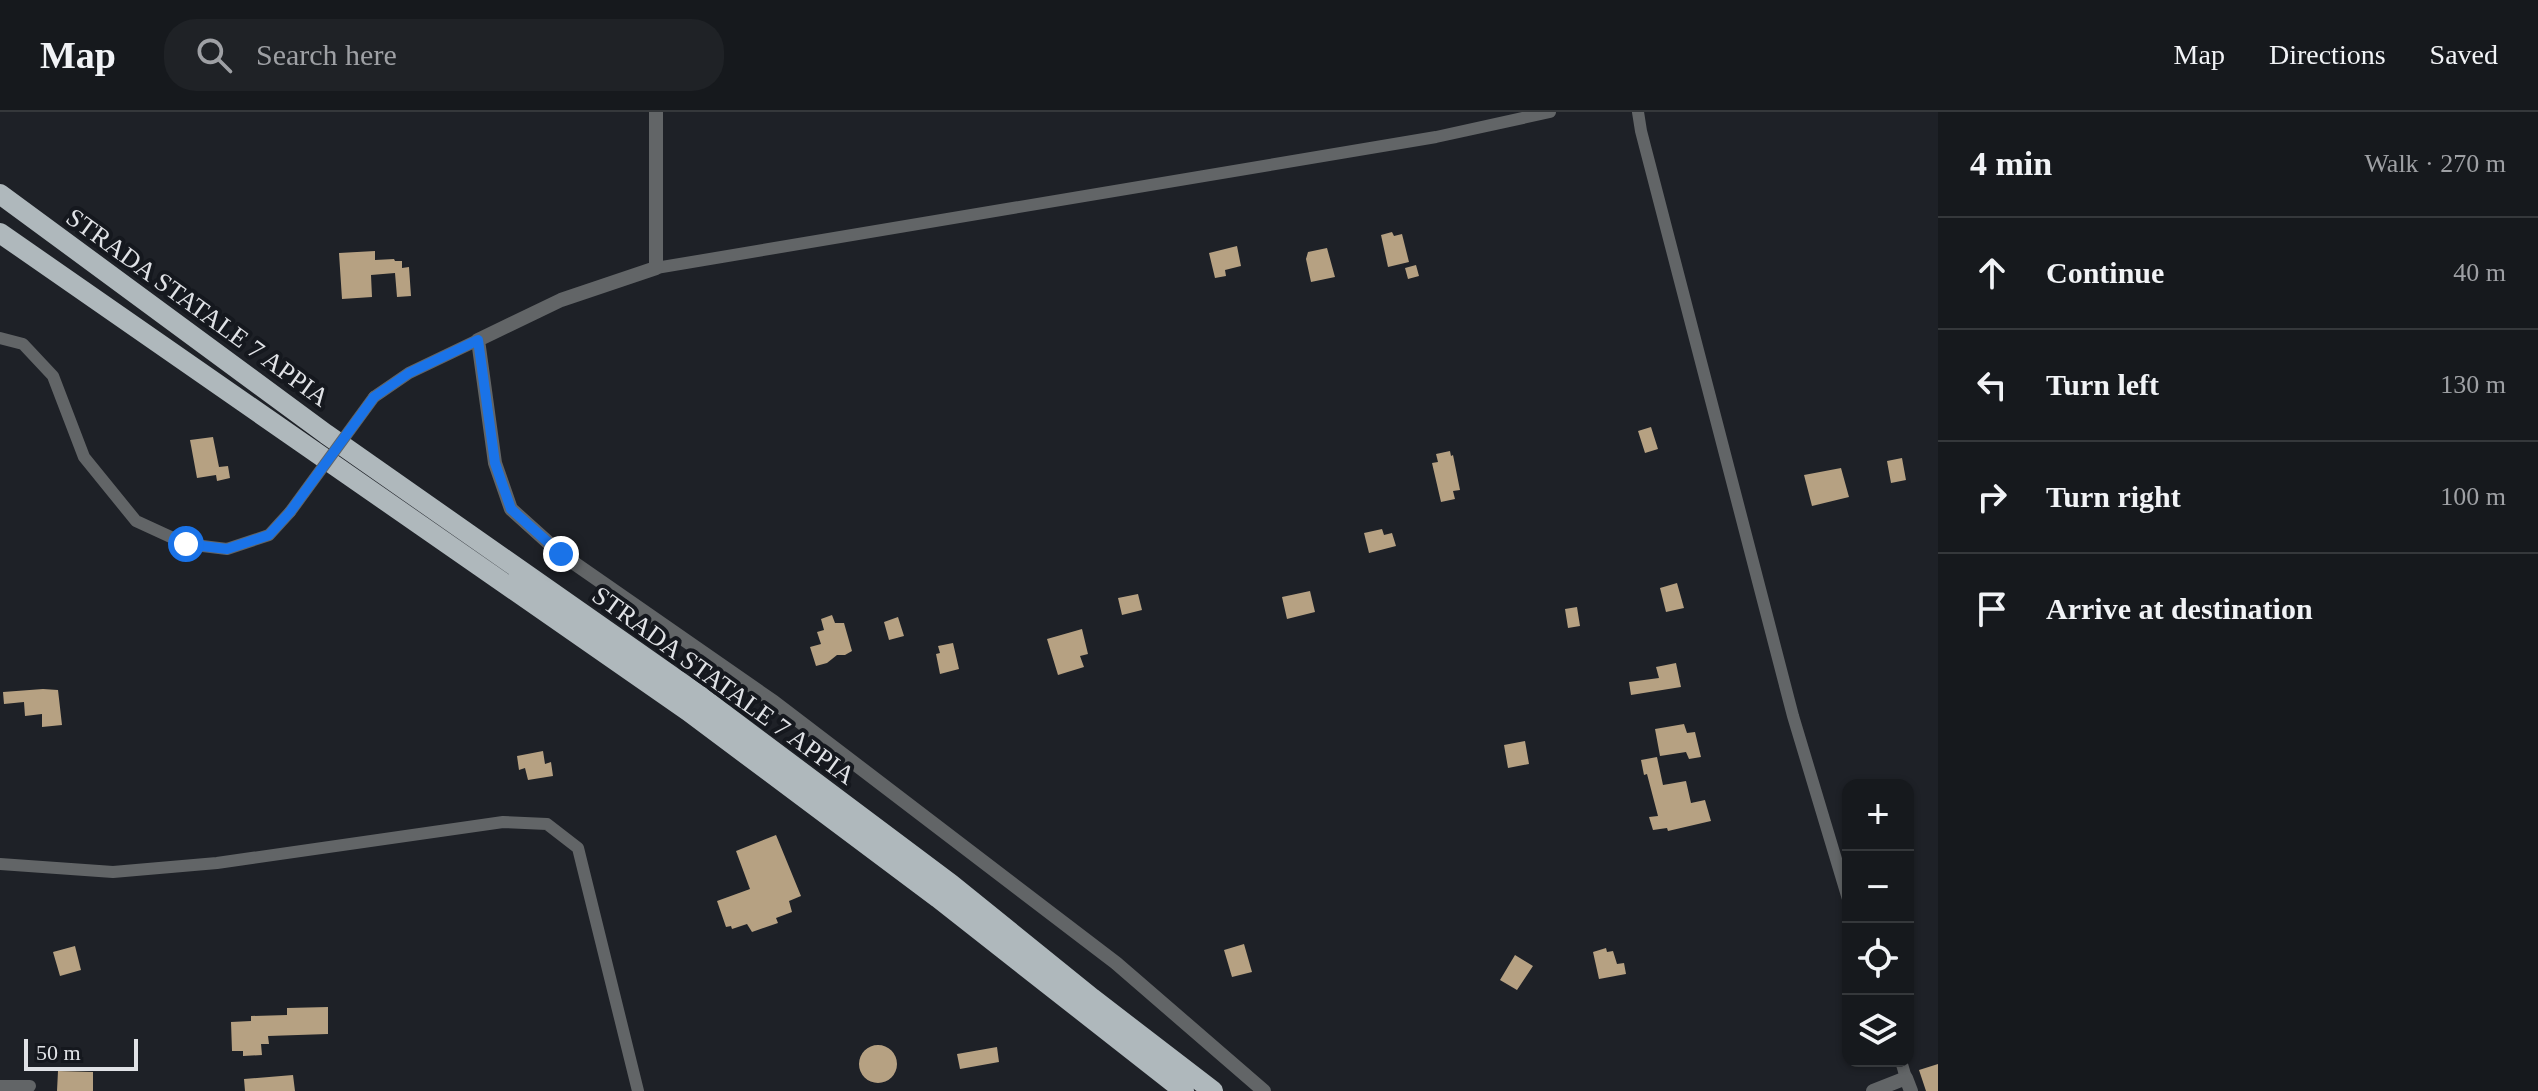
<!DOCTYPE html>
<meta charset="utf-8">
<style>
:root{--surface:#16191d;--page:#1f2226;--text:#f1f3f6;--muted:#9ea0a4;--line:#35383b}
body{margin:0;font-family:Georgia,serif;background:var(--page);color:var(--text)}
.controls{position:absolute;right:24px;bottom:24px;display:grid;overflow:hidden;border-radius:16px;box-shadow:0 2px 6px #0004}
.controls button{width:72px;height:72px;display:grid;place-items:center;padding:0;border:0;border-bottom:2px solid var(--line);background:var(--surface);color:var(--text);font:40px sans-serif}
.scale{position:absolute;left:24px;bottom:20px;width:114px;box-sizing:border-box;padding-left:8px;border:4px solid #e0e2e6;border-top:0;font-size:22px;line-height:28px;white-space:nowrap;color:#e0e2e6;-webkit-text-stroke:6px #15181e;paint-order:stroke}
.stop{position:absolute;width:24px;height:24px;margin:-18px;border:6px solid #1a73e8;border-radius:50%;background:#fff}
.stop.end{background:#1a73e8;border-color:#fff;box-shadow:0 2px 8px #0008}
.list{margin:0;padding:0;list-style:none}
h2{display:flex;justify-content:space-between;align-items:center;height:104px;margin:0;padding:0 32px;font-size:34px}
h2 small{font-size:26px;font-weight:400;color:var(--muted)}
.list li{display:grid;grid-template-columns:52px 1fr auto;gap:24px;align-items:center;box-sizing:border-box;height:112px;padding:0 32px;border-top:2px solid var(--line)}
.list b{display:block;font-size:30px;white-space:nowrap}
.list em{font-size:26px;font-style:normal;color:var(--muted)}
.icon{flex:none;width:44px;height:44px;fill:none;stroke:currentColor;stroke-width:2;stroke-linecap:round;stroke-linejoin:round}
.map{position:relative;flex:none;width:1938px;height:979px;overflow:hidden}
header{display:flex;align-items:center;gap:48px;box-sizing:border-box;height:112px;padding:0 40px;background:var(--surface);border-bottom:2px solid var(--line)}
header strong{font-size:38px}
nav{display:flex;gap:44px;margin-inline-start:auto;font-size:28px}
.search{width:560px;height:72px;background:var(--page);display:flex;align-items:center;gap:20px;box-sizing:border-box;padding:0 28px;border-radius:32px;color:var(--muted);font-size:30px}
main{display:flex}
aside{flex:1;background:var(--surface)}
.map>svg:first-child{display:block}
.building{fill:#b6a182}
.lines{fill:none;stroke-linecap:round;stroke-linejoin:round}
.minor{stroke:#626567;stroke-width:12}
.tertiary{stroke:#626567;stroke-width:14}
.trunk{stroke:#afb8bc;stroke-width:20}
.minor-bridge{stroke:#626567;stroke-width:12}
.route{stroke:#1a73e8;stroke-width:10}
.labels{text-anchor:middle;stroke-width:8;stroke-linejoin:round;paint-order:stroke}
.street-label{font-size:26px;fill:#e0e2e6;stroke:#15181e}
</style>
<header>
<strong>Map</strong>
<div class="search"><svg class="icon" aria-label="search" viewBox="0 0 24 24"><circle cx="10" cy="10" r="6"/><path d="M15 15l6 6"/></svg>Search here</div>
<nav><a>Map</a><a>Directions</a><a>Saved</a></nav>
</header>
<main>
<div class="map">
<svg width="1938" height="979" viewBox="0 0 1938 979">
<rect width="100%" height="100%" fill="#1e2127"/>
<path class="building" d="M1392,120L1394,124L1402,122L1409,150L1388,155L1381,123Z
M1237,134L1241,154L1225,158L1226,164L1215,166L1209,141Z
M1327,136L1335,165L1311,170L1306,147L1308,140Z
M375,139V148L394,147L395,149H402V156L409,155L411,184L397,185L395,161L371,163L372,185L342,187L339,141Z
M1416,153L1419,164L1408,167L1405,156Z
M1651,315L1658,337L1645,341L1638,319Z
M213,325L219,355L228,354L230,366L217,369L216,363L197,366L190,328Z
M1450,339L1451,344L1453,343L1460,378L1453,379L1455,387L1441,390L1432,351L1438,350L1436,342Z
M1902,346L1906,368L1891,371L1887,349Z
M1841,356L1849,385L1812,394L1804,363Z
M1382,417L1384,423L1392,421L1396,434L1369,441L1364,421Z
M1677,471L1684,496L1666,500L1660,476Z
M1310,479L1315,500L1287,507L1282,485Z
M1138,482L1142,498L1122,503L1118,486Z
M1577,495L1580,514L1568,516L1565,497Z
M832,503L835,511H844L852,539L845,543H837L827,551L816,554L810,535L821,532L817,520L824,518L821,507Z
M898,505L904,524L889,528L884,510Z
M1082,517L1088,542L1080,544L1084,555L1058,563L1047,527Z
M953,531L959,557L940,562L936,542L940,541L938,534Z
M1676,551L1681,575L1631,583L1629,570L1659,566L1656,555Z
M43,577L58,578L62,613L42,615V602L25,604L24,590L4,592L3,580Z
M1684,612L1687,621L1695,620L1701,645L1689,647L1686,640L1660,644L1655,617Z
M1525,629L1529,652L1508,656L1504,633Z
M543,639L545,652L551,650L553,664L528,668L525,656L519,658L517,644Z
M1657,645L1663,673L1686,669L1691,691L1705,688L1711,709L1668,719L1667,716L1653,718L1649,705L1658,704L1647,662L1644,663L1641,648Z
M776,723L801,784L789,789L792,800L776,806L778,811L752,820L747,812L732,817L731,814L726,815L717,789L750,777L736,739Z
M1244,832L1252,860L1232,865L1224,838Z
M75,834L81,858L60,864L53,840Z
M1606,836L1607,840L1613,839L1617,852L1624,851L1626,862L1599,867L1593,840Z
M1515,843L1533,854L1517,878L1500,868Z
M328,895V922L268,924L269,932H261L262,943L243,944V939H232L231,910L251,909V904L287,903V896Z
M859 952a19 19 0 1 1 38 0a19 19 0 1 1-38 0Z
M997,935L999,950L960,957L957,942Z
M1938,952V979H1926L1919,958Z
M58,959L93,960V979H57Z
M293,963L295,979H245L244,967Z"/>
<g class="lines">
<path class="minor" d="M1638,0L1641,19L1793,604L1848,787
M656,156L1436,25L1550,0
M0,226L23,232L53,264L84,345L136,409L186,432L227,437L269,423L290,400
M374,285L409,261L478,228
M0,752L113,760L217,751L503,710L547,712L578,736L638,979
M1901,949L1906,966
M0,974H30"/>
<path class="tertiary" d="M656,0V156L561,188L478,228L495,351L511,397L561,442L774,590L1116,851L1264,979
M1873,979L1906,966L1911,979"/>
<path class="trunk" d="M0,82L326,322L700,584L951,772L1092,886L1213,979
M0,121L688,599L938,786L1184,979"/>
<path class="minor-bridge" d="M290,400L374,285"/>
</g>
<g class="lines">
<path class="route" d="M186,432L227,437L269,423L290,400L374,285L409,261L478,228L495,351L511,397L561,442"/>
</g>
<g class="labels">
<g class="street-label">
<text transform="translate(198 195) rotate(36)" y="9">STRADA STATALE 7 APPIA</text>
<text transform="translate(724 573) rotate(36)" y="9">STRADA STATALE 7 APPIA</text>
</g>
</g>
</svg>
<div class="controls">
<button>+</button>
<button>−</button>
<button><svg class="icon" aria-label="locate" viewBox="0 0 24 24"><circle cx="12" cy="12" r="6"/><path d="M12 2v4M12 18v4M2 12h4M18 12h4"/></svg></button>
<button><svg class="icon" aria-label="layers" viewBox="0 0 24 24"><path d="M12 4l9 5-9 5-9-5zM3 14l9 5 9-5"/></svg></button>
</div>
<div class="scale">50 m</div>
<div class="stop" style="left:186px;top:432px"></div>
<div class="stop end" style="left:561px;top:442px"></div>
</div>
<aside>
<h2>4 min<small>Walk · 270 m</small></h2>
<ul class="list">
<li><svg class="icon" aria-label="ahead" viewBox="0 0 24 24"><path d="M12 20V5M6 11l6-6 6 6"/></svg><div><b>Continue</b></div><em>40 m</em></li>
<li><svg class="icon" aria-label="left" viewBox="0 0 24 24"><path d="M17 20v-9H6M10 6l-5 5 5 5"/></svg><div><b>Turn left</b></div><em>130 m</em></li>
<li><svg class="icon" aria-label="right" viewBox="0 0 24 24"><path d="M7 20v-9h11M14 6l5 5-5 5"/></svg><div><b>Turn right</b></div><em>100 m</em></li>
<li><svg class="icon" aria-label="arrive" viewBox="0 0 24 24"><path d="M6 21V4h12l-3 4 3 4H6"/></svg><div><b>Arrive at destination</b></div></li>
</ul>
</aside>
</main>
